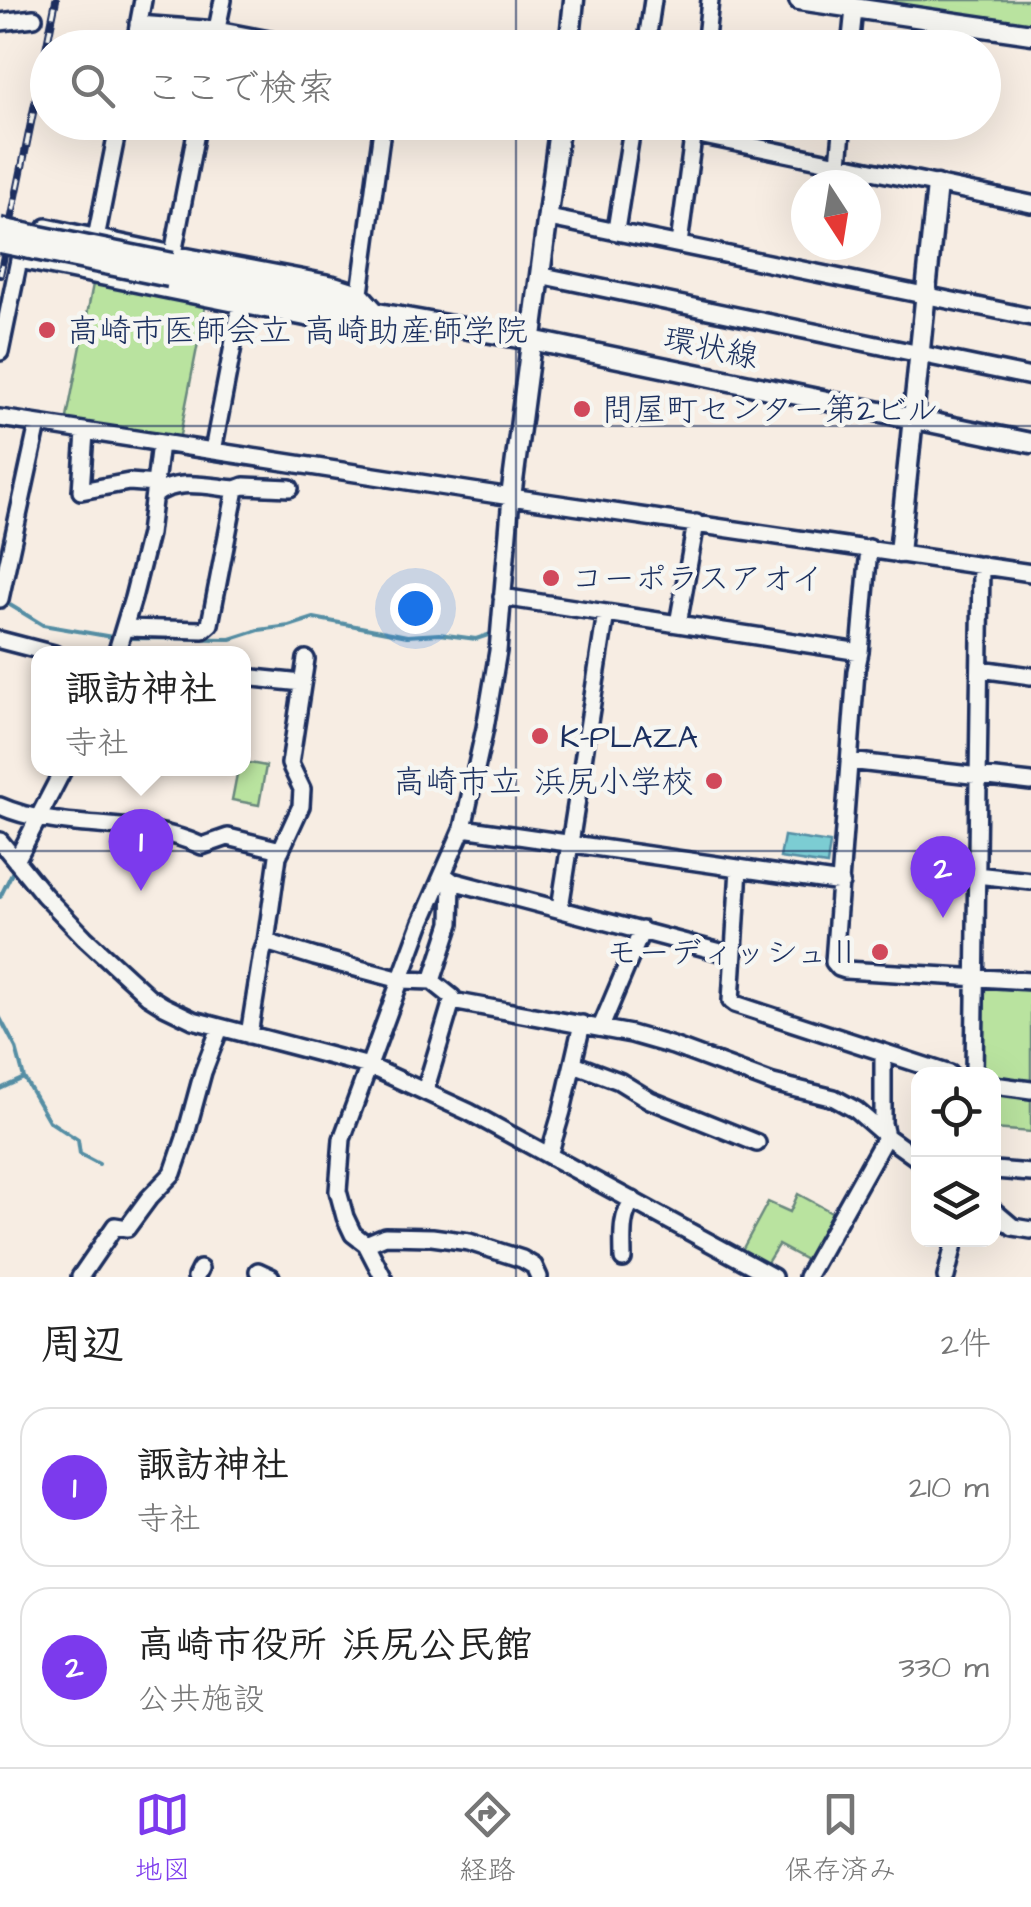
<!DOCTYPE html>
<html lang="ja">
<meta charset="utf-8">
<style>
:root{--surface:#fff;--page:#f6f6f6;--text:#222;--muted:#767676;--line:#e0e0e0;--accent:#7c3aed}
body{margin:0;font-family:"Architects Daughter","Klee One",sans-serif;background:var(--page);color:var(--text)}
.controls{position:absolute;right:30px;bottom:30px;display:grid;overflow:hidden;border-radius:20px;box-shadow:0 10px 40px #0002}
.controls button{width:90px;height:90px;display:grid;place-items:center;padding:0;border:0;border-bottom:2px solid var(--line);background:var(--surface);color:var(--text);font:50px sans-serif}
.compass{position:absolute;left:791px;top:170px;width:90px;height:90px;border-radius:50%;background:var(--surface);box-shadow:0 10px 40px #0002;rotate:168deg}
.you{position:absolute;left:415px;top:608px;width:35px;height:35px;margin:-25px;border:8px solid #fff;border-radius:50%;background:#1a73e8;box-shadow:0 0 0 15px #1a73e833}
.badge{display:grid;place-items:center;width:65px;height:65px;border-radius:50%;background:var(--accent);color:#fff;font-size:32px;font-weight:700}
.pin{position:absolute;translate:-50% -82px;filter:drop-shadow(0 2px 5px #0008)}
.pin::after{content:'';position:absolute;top:52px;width:35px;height:30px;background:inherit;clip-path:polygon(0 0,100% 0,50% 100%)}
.popup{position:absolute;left:31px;top:646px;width:220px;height:130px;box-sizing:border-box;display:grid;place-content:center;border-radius:20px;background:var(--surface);filter:drop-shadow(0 2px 8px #0005);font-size:32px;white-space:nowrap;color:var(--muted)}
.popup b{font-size:38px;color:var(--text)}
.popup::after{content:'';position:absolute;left:50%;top:100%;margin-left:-20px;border:20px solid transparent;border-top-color:var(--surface)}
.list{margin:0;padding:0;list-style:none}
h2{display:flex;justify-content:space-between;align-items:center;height:130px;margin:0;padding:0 40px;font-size:42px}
h2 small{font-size:32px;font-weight:400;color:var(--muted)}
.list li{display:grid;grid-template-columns:65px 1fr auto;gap:30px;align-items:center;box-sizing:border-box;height:160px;margin:0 20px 20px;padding:0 20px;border:2px solid var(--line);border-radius:30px}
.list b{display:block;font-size:38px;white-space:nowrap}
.list p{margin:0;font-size:32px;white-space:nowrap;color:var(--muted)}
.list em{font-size:32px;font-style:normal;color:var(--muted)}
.icon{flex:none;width:55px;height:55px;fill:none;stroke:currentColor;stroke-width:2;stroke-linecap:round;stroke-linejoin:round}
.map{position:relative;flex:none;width:1031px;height:1277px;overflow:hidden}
.search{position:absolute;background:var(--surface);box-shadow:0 10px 40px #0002;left:30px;right:30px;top:30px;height:110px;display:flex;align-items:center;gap:25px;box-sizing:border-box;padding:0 35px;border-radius:55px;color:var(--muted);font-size:38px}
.sheet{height:490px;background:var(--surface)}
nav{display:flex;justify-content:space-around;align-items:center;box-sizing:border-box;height:140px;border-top:2px solid var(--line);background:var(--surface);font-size:28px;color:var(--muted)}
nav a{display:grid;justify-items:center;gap:5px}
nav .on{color:var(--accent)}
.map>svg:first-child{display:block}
.green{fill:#b9e39f;stroke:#6a897e;stroke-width:2.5}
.water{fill:#7bcdd3;stroke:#558ea4;stroke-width:2.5}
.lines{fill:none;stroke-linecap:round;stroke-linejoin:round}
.stream{stroke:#558ea4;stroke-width:4}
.minor-casing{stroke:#1b2f5e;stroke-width:22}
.tertiary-casing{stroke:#1b2f5e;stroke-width:25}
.minor{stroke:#f6f6f2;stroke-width:15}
.tertiary{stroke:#f6f6f2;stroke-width:18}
.rail-casing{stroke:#1b2f5e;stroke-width:8}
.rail{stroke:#f6f6f2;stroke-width:4;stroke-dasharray:11;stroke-linecap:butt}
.tertiary-bridge-casing{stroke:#1b2f5e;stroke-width:25;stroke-linecap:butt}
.tertiary-bridge{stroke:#f6f6f2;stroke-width:18}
.grid{fill:none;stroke:#1b2f5e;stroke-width:2.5;stroke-opacity:0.55}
.poi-dot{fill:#d1495b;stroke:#f6f6f2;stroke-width:4}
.labels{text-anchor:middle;stroke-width:9;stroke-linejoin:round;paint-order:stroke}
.poi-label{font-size:32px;fill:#1b2f5e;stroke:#f6f6f2;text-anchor:start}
.street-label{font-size:32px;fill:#1b2f5e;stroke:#f6f6f2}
</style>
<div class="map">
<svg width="1031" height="1277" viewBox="0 0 1031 1277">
<rect width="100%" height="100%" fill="#f7ede3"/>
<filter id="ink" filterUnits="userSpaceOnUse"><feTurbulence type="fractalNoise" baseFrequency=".01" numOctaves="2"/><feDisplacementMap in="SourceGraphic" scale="20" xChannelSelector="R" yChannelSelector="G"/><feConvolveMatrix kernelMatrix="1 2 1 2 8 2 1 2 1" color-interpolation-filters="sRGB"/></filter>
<g filter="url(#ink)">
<path class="green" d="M894,0H1031V25L894,4Z
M94,279L206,302L179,440L66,423Z
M244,762L266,766L259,805L232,800L238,769L244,768Z
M986,986L1031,989V1084L994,1079V1074H981L980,992Z
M994,1090L1031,1096V1132L994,1129Z
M798,1194L837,1215L812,1263L778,1245L765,1266L741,1252L768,1202L790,1212Z"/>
<path class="water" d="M784,836L830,843L827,865L780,858Z"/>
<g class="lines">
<path class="stream" d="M5,602L43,625L118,638
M127,638L231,639L259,630L289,626L314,618L407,636L439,634L476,639L491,634
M0,897L15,867
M0,1018L16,1048L24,1078L49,1121L78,1140L80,1154L99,1164
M0,1089L24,1078"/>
<defs>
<path id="minor" d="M0,22L34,18
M138,24L217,30L310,48
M134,48L143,0
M213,48L223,0
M646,48L653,0
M705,48L710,0
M850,48L854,9
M694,134L1031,204
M839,163L843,122
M549,218L1031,317
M616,230L633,122
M96,238L119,122
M679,244L695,122
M173,254L198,122
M539,275L1031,377
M360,293L383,122
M0,352L19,260L313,319L356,323L378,313L360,293L332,284L173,254L47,227
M0,418L511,497L1031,573
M85,433L81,491L129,482L156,484
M213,451L241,304
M236,489L244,486L290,488
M869,548L860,652L856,671L834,962L839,968L845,970L1031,981
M502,597L860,652
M0,599L38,424
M678,624L696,523
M124,628L203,630L210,624L236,489C210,487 175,477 154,496
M0,640L54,654
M116,654L133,598L149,534L160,443
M980,669L1031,676
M244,677L302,683
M849,761L1031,782
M0,806C63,834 139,816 202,846L228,837L281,850
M463,828L841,883
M0,841L44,895L85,938L148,996L164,1006L193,1020L369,1066L469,1112L773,1277
M16,861L64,768
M739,868L731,1001L735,1004L950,1074
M444,875L452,881L732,955
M976,875L1031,881
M560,908L606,613
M266,942L315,957L401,980L432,981L452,997V1001L631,1034L673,1046L773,1083L834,1098L856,1110L886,1136L918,1159
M432,981L451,923L452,881
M601,1027L642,930
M249,1035L262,953L266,942L278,856L301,806L302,789L290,764L306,659
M574,1064L619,1081L650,1100L757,1143
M974,1074L981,565
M994,1085L1031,1090
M425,1091L452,1001
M549,1155L562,1111L582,1024
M994,1170L1031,1173
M994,1211L1013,1227L1031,1230
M366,1244L385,1236L432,1237L469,1242L522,1259L534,1266L539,1277
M623,1259C623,1238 620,1217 633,1200
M258,1271L271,1277
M80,1277L115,1226L127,1228L149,1198L173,1173L185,1138L203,1072L220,1028
M196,1277L200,1269
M383,1277L366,1244L353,1234L345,1217L338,1191L342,1139L421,924L463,828L485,728L498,651L511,497
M807,1277L886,1136L883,1123V1053
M946,1277L955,1240"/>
<path id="tertiary" d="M799,0L1031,34
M569,48L574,0
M172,263L332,294L364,307
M169,277L327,310L378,313L531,340L1031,443
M511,497L560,122
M899,553L937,185"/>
</defs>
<use href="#minor" class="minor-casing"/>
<use href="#tertiary" class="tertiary-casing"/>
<use href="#minor" class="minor"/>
<use href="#tertiary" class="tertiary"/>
<defs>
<path id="rail" d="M0,275L56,0"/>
</defs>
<use href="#rail" class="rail-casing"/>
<use href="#rail" class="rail"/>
<defs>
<path id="tertiary-bridge" d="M0,228L172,263
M0,243L169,277"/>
</defs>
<use href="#tertiary-bridge" class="tertiary-bridge-casing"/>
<use href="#tertiary-bridge" class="tertiary-bridge"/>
</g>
</g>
<path class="grid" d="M516,0V48M516,122V1277M0,426H1031M0,851H1031"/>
<g class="poi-dot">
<circle cx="47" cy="330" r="10"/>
<circle cx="582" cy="409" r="10"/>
<circle cx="551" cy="578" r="10"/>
<circle cx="540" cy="736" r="10"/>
<circle cx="714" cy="781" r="10"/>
<circle cx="880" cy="952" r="10"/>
</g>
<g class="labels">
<g class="poi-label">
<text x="67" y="341">高崎市医師会立 高崎助産師学院</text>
<text x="602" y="420">問屋町センター第2ビル</text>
<text x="571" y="589">コーポラスアオイ</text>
<text x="560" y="747">K-PLAZA</text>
<text x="694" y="792" text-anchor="end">高崎市立 浜尻小学校</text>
<text x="860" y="963" text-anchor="end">モーディッシュⅡ</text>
</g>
<g class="street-label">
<text transform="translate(711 347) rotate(12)" y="11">環状線</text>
</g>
</g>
</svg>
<div class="controls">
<button><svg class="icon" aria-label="locate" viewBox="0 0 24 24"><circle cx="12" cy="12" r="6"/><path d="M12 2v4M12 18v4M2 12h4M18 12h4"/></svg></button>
<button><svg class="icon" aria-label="layers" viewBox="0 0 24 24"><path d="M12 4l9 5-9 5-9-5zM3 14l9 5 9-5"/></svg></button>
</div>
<svg class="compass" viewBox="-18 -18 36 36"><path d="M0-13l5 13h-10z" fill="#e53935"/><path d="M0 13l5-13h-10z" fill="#767676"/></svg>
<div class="you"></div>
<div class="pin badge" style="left:141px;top:891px">1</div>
<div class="popup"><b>諏訪神社</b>寺社</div>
<div class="pin badge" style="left:943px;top:918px">2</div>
<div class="search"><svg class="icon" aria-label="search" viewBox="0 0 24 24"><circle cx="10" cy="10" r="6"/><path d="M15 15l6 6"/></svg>ここで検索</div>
</div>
<section class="sheet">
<h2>周辺<small>2件</small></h2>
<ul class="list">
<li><span class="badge">1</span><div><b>諏訪神社</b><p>寺社</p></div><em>210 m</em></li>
<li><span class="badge">2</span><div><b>高崎市役所 浜尻公民館</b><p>公共施設</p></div><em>330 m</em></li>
</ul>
</section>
<nav>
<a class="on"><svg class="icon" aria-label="map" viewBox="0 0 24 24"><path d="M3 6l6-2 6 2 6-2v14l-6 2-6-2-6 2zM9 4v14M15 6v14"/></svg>地図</a>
<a><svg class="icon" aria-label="directions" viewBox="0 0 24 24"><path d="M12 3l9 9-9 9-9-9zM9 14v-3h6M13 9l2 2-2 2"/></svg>経路</a>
<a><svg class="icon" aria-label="saved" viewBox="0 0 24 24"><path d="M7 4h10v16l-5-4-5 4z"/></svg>保存済み</a>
</nav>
